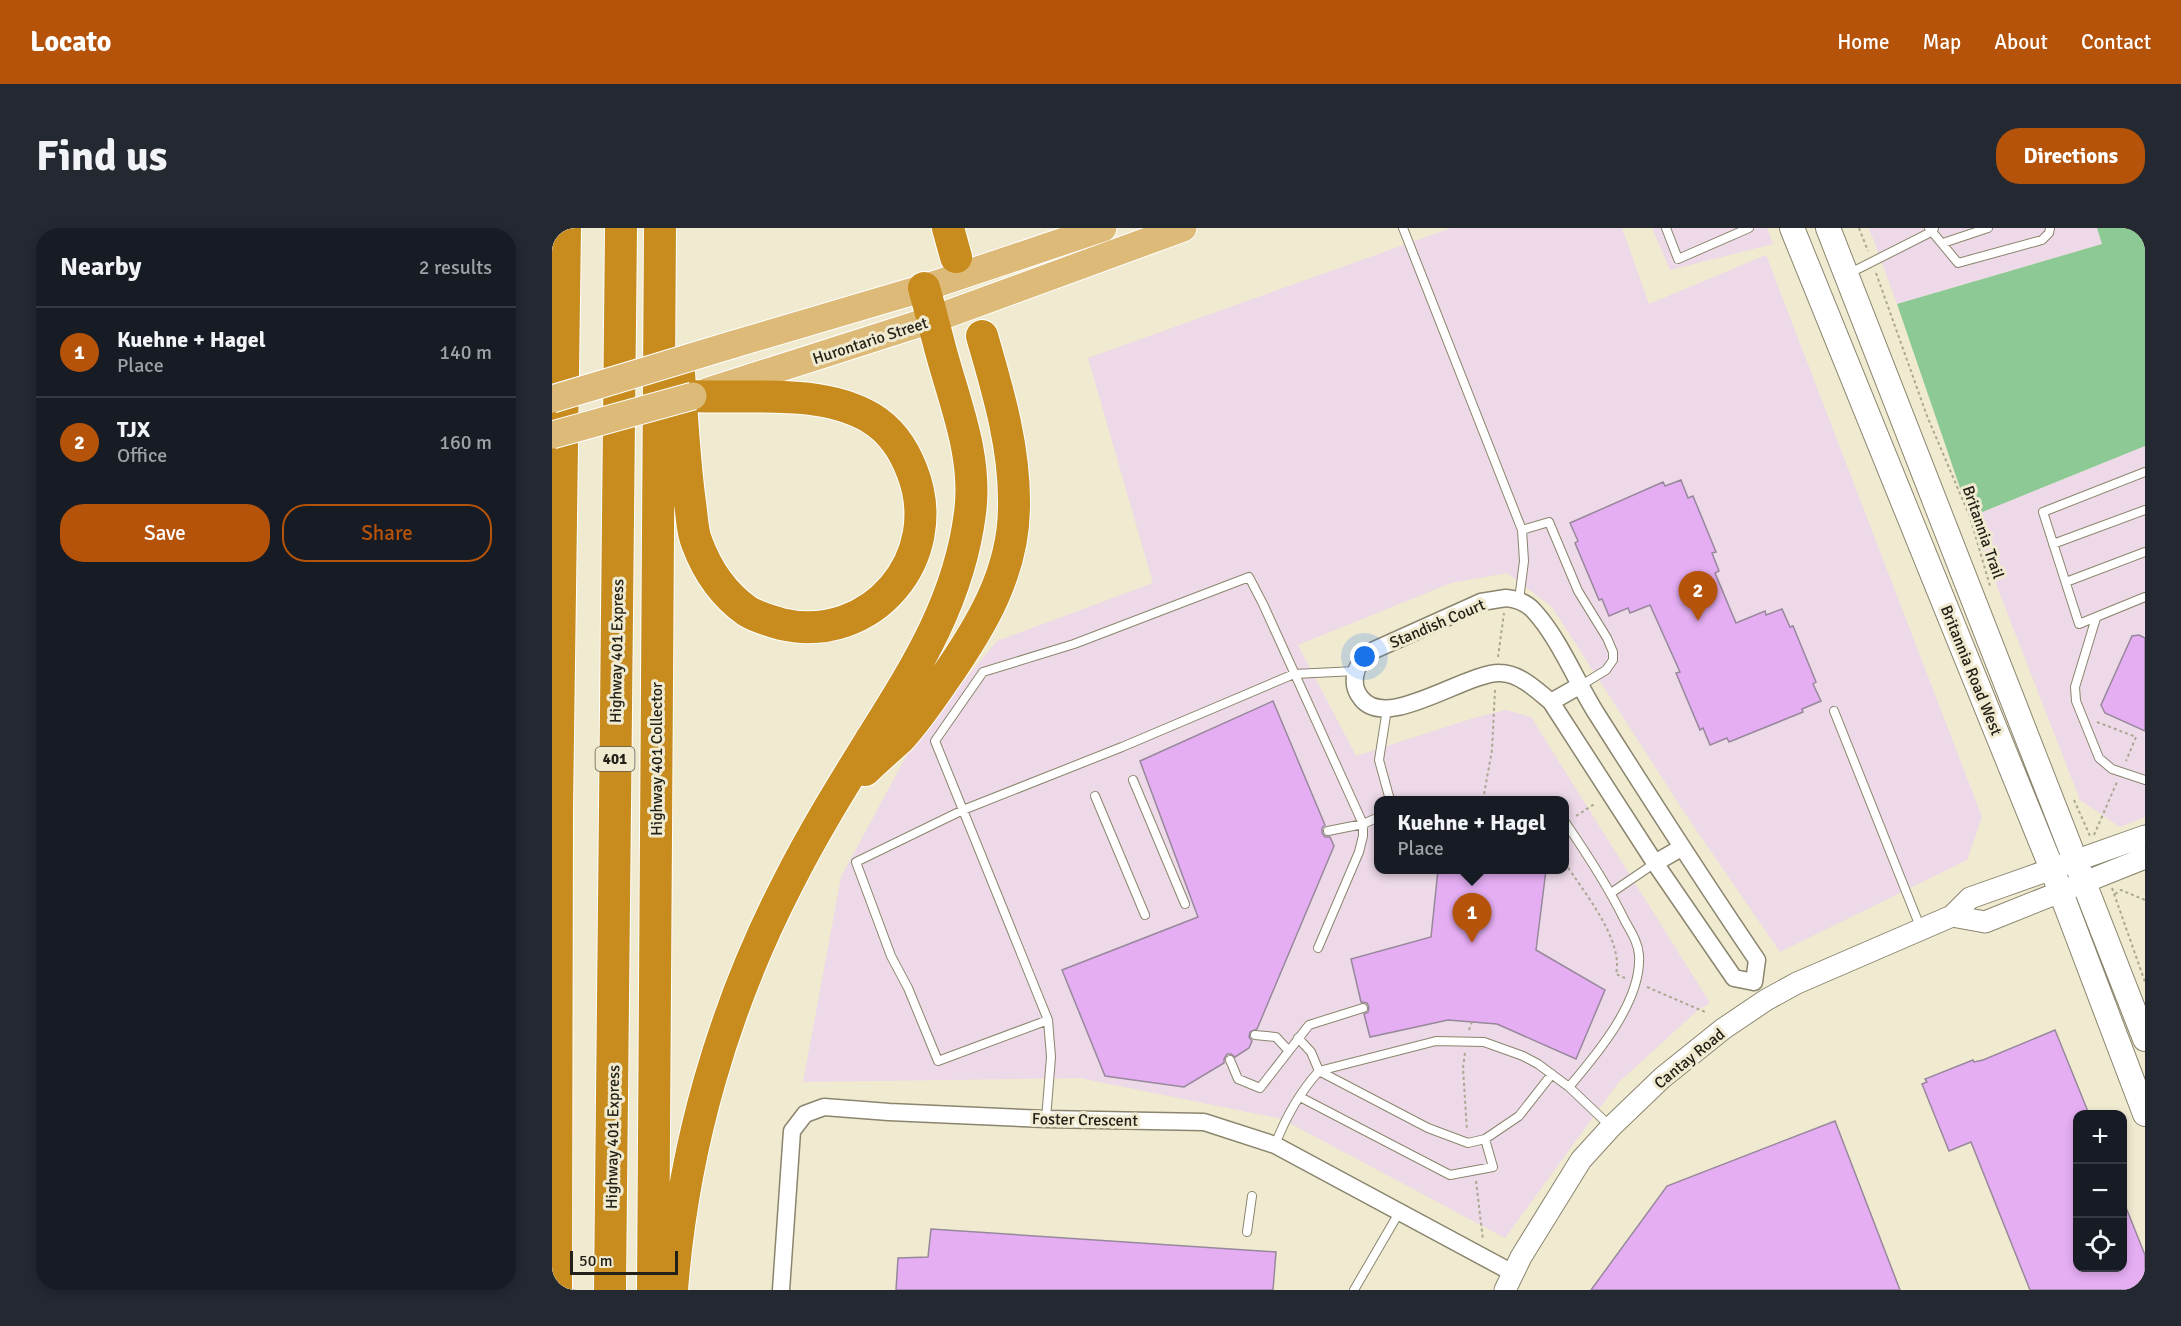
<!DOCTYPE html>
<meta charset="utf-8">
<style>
:root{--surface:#171b24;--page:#242831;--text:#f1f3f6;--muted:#9ea1a6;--line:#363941;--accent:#b45309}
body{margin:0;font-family:Signika,sans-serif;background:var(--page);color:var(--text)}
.controls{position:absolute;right:18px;bottom:18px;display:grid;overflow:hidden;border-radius:12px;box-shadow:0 3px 9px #0003}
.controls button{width:54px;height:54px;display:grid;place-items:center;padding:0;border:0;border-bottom:2px solid var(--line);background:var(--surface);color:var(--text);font:30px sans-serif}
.scale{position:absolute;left:18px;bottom:15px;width:108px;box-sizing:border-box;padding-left:6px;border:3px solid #222017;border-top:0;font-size:16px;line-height:21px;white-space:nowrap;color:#222017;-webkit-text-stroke:4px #f0ead1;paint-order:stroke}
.you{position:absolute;left:813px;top:429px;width:21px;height:21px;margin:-15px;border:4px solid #fff;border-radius:50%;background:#1a73e8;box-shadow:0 0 0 9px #1a73e833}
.badge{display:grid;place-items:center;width:39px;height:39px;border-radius:50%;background:var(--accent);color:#fff;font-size:20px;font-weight:700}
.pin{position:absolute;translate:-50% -50px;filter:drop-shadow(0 2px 3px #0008)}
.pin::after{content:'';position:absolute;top:32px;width:21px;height:18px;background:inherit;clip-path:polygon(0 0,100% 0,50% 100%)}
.popup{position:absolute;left:822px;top:568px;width:195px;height:78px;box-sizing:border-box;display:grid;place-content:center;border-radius:12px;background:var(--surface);filter:drop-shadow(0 2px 4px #0005);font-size:20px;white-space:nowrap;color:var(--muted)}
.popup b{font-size:22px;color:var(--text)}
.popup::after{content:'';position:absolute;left:50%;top:100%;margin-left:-12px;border:12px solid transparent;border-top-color:var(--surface)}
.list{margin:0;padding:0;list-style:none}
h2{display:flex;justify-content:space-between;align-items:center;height:78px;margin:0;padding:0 24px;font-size:26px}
h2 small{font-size:20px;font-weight:400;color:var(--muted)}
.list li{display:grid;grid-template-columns:39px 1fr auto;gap:18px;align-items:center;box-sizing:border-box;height:90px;padding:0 24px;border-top:2px solid var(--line)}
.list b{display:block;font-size:22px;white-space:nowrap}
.list p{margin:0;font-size:20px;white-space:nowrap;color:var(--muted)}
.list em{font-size:20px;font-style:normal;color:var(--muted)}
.actions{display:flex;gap:12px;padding:18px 24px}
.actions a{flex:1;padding:14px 0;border:2px solid var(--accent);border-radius:24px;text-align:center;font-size:21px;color:var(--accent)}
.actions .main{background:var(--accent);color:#fff}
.icon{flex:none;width:33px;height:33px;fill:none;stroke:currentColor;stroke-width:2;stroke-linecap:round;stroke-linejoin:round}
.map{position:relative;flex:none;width:1593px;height:1062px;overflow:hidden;border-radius:24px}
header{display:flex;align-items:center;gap:36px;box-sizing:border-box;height:84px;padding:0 30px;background:var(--accent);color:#fff}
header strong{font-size:28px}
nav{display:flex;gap:33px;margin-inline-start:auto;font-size:21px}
.intro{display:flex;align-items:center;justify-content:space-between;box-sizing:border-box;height:144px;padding:0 36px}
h1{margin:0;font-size:42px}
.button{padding:15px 27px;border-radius:24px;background:var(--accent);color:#fff;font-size:21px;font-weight:700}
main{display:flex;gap:36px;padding:0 36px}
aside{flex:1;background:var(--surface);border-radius:24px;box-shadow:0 3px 9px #0003}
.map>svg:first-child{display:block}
.commercial{fill:#edd9e8;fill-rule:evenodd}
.green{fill:#8dc994}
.building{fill:#e5aef3;stroke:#97889b;stroke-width:1.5}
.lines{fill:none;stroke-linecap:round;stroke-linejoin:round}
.service-casing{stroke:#8b856e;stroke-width:10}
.minor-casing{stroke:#8b856e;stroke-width:19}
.tertiary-casing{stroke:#8b856e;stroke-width:23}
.secondary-casing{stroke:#8b856e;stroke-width:26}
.primary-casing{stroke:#fff;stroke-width:29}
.motorway-casing{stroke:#fff;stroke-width:34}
.path{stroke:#aba793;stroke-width:2;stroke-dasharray:3 3;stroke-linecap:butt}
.service{stroke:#fff;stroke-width:8}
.minor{stroke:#fff;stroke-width:16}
.tertiary{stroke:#fff;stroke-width:21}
.secondary{stroke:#fff;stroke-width:24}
.primary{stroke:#ddba77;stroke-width:27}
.motorway{stroke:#c78c1d;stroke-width:32}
.primary-bridge-casing{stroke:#fff;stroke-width:29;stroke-linecap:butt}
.primary-bridge{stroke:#ddba77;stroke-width:27}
.labels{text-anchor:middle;stroke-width:6;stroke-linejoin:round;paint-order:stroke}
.shield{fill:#f0ead1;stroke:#605d4f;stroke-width:1.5}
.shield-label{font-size:15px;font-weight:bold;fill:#222017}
.street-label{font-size:16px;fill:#222017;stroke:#f0ead1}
</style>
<header>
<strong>Locato</strong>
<nav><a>Home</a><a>Map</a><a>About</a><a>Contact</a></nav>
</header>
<div class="intro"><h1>Find us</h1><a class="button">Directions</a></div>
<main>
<aside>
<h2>Nearby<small>2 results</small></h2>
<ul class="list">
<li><span class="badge">1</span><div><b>Kuehne + Hagel</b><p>Place</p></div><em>140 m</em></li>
<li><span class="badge">2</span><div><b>TJX</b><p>Office</p></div><em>160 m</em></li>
</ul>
<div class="actions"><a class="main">Save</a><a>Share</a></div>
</aside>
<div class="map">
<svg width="1593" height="1062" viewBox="0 0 1593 1062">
<rect width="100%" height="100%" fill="#f0ead1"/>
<path class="commercial" d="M899,0H1070L1097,76L1214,27L1430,589L1415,632L1228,724L1136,590L1000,379L955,345L899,355L746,417L804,528L925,489L954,482L979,489L1158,775L1146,782L1066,855L953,1010L730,891L528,850L251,854L289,649L364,510L445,413L601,355L536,130ZM827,572H1013V642H827Z
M1100,0H1215L1221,16L1118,42Z
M1317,0H1545L1550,16L1345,76Z
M1593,218V589L1568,599L1528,572L1418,289Z"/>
<path class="green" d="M1545,0H1593V218L1418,289L1345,76L1550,16Z"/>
<path class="building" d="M1129,252L1136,270L1141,268L1164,324L1160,325L1167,343L1163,345L1184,395L1213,383L1214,387L1230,381L1238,399L1241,398L1264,454L1261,456L1269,473L1250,481L1251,484L1177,514L1175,510L1158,517L1151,500L1148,502L1124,445L1128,444L1098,377L1078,385L1076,380L1057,388L1050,371L1047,372L1023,315L1026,313L1018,295L1111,254L1113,258Z
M1587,407L1593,410V503L1553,485L1549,477L1580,408Z
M721,473L773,597L770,600V605L773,609H778L782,618L705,801L698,804L697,809L700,813L697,820L683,829L679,826H675L672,831V835L632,859L553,848L510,742L646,689L588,533Z
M886,642H994L984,722L1053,762L1024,831L945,796L896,792L818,809L812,786L816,784L817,779L815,775L809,774L799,731L879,709Z
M1503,802L1537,886H1526V1040H1570L1571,972L1593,1027V1062H1478L1419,914L1397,923L1370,856L1375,854L1373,851L1421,832L1422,834L1431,832Z
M1283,893L1348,1062H1039L1115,958Z
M379,1001L724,1024L721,1062H344L346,1030L376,1029Z"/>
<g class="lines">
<defs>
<path id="service" d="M851,0L970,302L972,333L967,372
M1114,0L1126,31L1197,0
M1377,0L1406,35L1490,12L1497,5L1498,0
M1391,15L1436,0
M1296,46L1381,3L1382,0
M1593,244L1491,284L1527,396L1593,369
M970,302L997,294L1026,363L1055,410L1061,424V432L1054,442L1028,458
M1501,316L1593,282
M1514,354L1593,324
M1544,390L1523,459L1524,473L1547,530L1560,541L1593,552
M835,481L827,532L838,572
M1282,483L1369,701
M581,552L633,676
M543,568L593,687
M1013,594C1035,626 1056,658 1073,693C1079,704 1086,714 1087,727C1090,773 1045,826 1017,859L1058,898
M776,603L811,596L827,589
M1059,665L1103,635
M496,792L386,833L356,760L339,728L304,634L411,582L570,519L742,446L804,443
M703,807L724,809L736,822
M678,832L686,851L708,860L757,797L811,780
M767,843L876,900L916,915L933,911L967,888L1000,846
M767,843L884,813L932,814L971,828L986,836L1017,859
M748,869L898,947L941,939L933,911
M494,891L499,829L496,792L383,513L431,444L522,416L697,349L711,376L811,596V608L807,624L766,720
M723,917C733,891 748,864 767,843L759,824L746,810
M695,1004L700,968
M802,1062L848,983"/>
<path id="minor" d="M954,370C965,371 974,374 982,383C1009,413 1024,454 1046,488C1098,570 1150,651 1205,732L1202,754L1182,750L1103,635L999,474C985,462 967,445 948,445C914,444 834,504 809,470C804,464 802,456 803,449C804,437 812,430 820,423L929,374Z
M999,474L1027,458
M1103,635L1129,620
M229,1062L240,903L253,886L272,879L337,884L494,891L652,894L723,917L961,1045"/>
<path id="tertiary" d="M1400,688L1433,694L1593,630
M953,1062L969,1029L1029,932L1059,899L1110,850L1171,801L1214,772L1245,755L1400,688L1418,670L1593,608"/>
<path id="secondary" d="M1240,0L1500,641L1593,886
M1276,0L1593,811"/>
<path id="primary" d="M179,117L372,60L551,0
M156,163L382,91L631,0"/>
<path id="motorway" d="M396,0L404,29
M127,144C130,187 132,231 138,275C140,288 140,303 145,315C155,342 171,366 195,383C204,389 219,393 229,396C320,417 394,329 360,243C352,222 339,202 319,190C268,160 199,171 141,168
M313,542C324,531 336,521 347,511C363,494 378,472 391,453C428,400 462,345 462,278C463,220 446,163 430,108
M4,1062L5,581L13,0
M58,1062L69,0
M101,1062L108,0
M120,1062C131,920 171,781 236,655C261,605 291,557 320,510C365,438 407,372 418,285C426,225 400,169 386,112C381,94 377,77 372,60"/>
</defs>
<use href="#service" class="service-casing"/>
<use href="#minor" class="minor-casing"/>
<use href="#tertiary" class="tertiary-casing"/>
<use href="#secondary" class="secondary-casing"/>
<use href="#primary" class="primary-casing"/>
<use href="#motorway" class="motorway-casing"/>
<path class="path" d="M1307,0L1316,23
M1324,45L1375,188L1418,289L1438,358
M946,429L952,385
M1545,494L1584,509L1574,533
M931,572L940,522L943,462
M1522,572L1538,608
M1024,588L1044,575
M823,604L827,613L824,626
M1542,607L1565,554
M1013,635C1031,663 1072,712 1064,746L1073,750
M1560,660L1593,754
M1563,666L1569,662L1593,672
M1095,759L1153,784
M917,802L920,794
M913,825L911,840L915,903
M924,953L931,1012"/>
<use href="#service" class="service"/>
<use href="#minor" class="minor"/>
<use href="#tertiary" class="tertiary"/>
<use href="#secondary" class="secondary"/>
<use href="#primary" class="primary"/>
<use href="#motorway" class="motorway"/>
<defs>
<path id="primary-bridge" d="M0,171L179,117
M0,207L141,168"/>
</defs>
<use href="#primary-bridge" class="primary-bridge-casing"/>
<use href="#primary-bridge" class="primary-bridge"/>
</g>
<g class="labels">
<rect class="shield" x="43.5" y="519" width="39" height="24" rx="4.5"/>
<g class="shield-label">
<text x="63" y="536">401</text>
</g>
<g class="street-label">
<text transform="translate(318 112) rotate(-18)" y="6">Hurontario Street</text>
<text transform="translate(1432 304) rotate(71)" y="6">Britannia Trail</text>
<text transform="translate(885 395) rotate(-23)" y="6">Standish Court</text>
<text transform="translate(64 423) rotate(-89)" y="6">Highway 401 Express</text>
<text transform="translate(1420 442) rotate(68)" y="6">Britannia Road West</text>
<text transform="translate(104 531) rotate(-90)" y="6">Highway 401 Collector</text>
<text transform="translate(1137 830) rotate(-39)" y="6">Cantay Road</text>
<text transform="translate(533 891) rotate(1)" y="6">Foster Crescent</text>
<text transform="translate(60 909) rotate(-89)" y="6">Highway 401 Express</text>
</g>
</g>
</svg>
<div class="controls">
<button>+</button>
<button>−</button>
<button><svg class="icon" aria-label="locate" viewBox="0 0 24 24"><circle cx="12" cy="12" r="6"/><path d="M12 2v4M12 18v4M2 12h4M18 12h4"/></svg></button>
</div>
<div class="scale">50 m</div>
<div class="you"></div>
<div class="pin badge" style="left:920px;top:715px">1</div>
<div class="popup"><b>Kuehne + Hagel</b>Place</div>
<div class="pin badge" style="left:1146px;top:393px">2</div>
</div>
</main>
